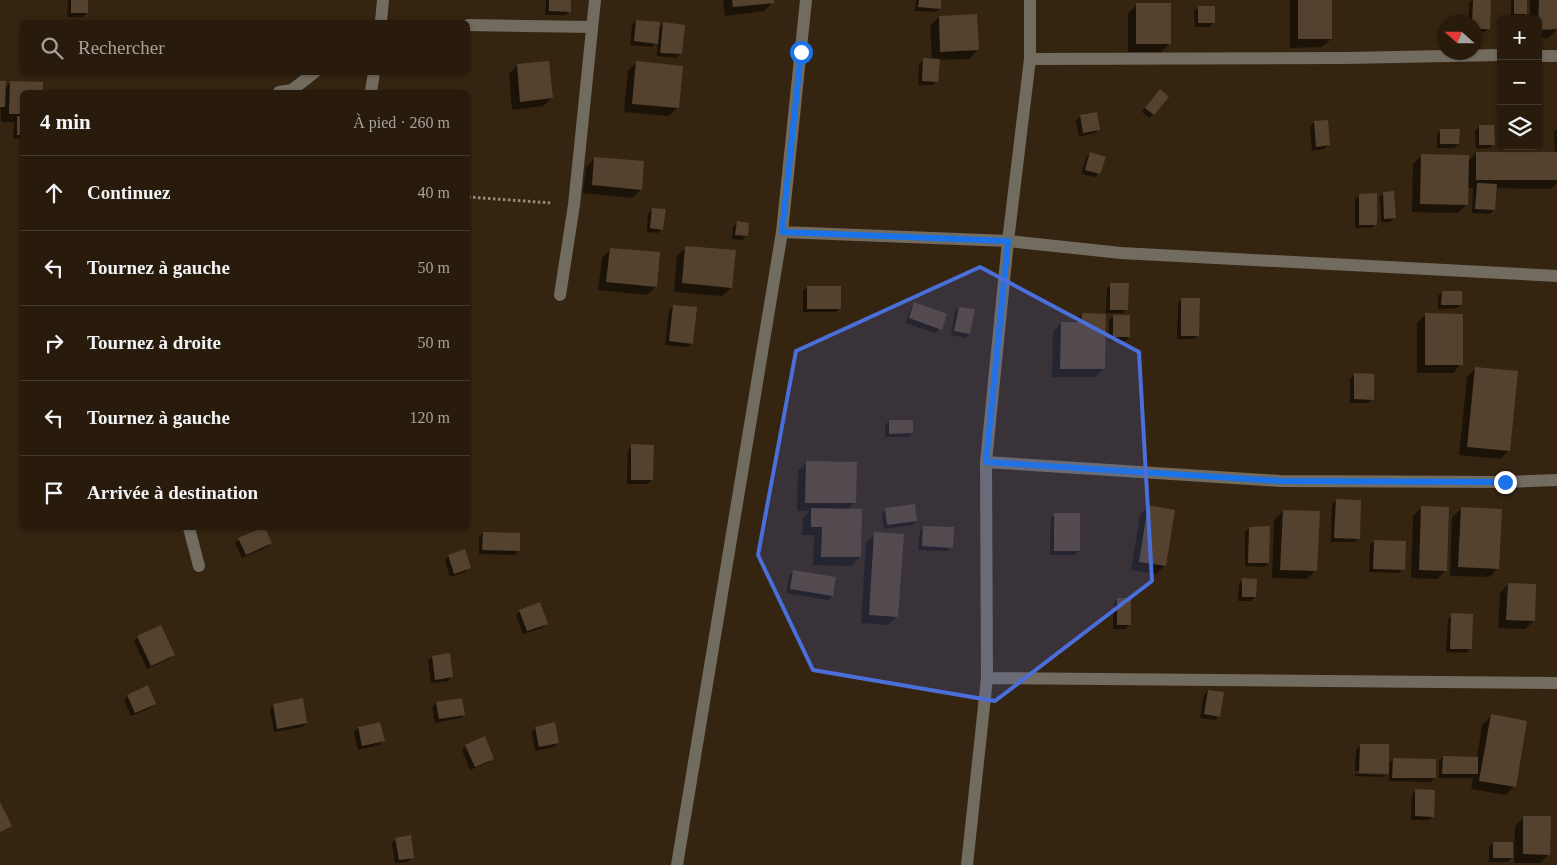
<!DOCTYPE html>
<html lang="fr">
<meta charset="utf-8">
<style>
:root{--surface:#281b0c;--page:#302415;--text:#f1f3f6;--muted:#a5a19d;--line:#44392d}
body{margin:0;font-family:Georgia,serif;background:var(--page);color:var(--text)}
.controls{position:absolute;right:15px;top:15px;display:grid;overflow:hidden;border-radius:8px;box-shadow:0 1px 4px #0004}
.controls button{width:45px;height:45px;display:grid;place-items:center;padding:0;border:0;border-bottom:1px solid var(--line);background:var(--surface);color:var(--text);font:25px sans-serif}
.compass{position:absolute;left:1437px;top:15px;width:45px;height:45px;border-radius:50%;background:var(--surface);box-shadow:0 1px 4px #0004;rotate:291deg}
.stop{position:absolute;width:15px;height:15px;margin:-11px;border:4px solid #1a73e8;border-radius:50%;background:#fff}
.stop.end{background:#1a73e8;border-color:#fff;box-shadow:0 1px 5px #0008}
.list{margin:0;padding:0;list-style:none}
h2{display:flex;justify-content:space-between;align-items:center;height:65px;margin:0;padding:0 20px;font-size:21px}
h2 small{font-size:16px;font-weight:400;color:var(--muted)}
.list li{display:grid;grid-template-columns:32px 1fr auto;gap:15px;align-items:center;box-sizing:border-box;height:75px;padding:0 20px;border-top:1px solid var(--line)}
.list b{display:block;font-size:19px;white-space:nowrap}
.list em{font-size:16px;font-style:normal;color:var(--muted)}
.icon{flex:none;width:28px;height:28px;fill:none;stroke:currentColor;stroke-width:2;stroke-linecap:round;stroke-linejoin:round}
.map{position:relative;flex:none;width:1557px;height:865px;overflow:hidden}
.search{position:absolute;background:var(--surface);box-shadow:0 1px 4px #0004;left:20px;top:20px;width:450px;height:55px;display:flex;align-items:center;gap:12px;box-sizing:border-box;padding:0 18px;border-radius:8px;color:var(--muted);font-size:19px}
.panel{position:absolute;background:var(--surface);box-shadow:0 1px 4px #0004;left:20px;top:90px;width:450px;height:440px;border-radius:8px}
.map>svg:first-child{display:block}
.shadow{fill:#0007}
.building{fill:#55422e}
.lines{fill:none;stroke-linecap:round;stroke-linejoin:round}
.path{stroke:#988a7a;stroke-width:3;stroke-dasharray:2.5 2.5;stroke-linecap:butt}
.minor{stroke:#726b60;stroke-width:12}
.route{stroke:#1a73e8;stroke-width:6}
.marked{fill:#4a6fdb;fill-opacity:0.2;stroke:#4a6fdb;stroke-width:4;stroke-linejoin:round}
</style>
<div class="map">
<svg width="1557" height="865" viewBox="0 0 1557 865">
<rect width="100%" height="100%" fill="#352410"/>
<path class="shadow" d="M68,0H87V13L83,17H67Z
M570,0V11L565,15H545L546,0Z
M723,0H772L773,2L764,11L725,16Z
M916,0H940V8L936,12L915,11Z
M1290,0H1331V39L1322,47L1290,48Z
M1472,0H1490L1489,28L1485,32H1474V22H1469V3Z
M1511,0H1526V13L1522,18H1511Z
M1530,0H1557V29L1548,38H1538V19H1530Z
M1137,5L1170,43L1161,52H1128V13Z
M1199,7L1213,23L1209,27H1195L1194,11Z
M939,17L977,50L969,59L938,60L937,81L933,85H918L919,64L923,60H932L930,26Z
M636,21L658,29L664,23L680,54L676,58L657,56L658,41L652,47L630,45L632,25Z
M636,63L677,108L669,116L624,112L628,71Z
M517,65L552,98L543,106L512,110L509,74Z
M11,82L42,83V92H22V139L13,138L14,122H1L0,83L4,89Z
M1156,95L1154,114L1149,118L1142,112Z
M1081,116L1099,129L1095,133L1079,137L1076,120Z
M1314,122L1328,145L1324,149L1312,151L1310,127Z
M1479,126L1494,144L1490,148L1476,149L1475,131Z
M1557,129V183L1551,189L1496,188L1494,210L1490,214L1472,213L1473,188H1467V204L1458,213L1412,212L1413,164L1422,155L1467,162L1476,153H1555L1554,132Z
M1441,130L1458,144L1454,148H1437V134Z
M1090,154L1099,173L1095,177L1081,174L1086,158Z
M595,158L641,189L632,198L583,193L586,167Z
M1384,193L1394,217L1390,222H1381L1380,197Z
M1360,195L1376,224L1372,228H1355V199Z
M653,209L662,229L658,233L647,232L648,213Z
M737,223L746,236L742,240L732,239L733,227Z
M686,247L731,288L722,296L674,292L677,256Z
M611,249L656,286L647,295L598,290L602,258Z
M1111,284L1127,309L1123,313H1106L1107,288Z
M807,287L840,308L836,312H803V291Z
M1442,292L1461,304L1457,308L1438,309V296Z
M1182,299L1198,335L1194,339H1177L1178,303Z
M915,304L940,329L936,333L905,323L911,308Z
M673,306L692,343L688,347L665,345L669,310Z
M959,308L969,334L965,338L951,335L955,312Z
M1082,314L1104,368L1095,377H1052L1053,332L1061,323H1073Z
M1426,314L1461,364L1453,373H1417V323Z
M1114,316L1129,337L1125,341H1109V320Z
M1476,368L1509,450L1500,459L1459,455L1467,377Z
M1354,375L1372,399L1368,403H1350V379Z
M889,421L912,433L908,437H885V425Z
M632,446L652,480L647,484H627L628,450Z
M807,462L855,502L847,510L860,557L851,566L813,565L814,535H802L803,518L810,511H797L798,471Z
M1337,500L1358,538L1354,542H1331L1332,504Z
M1148,507L1165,565L1156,574L1131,570L1140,515Z
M1422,507L1446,570L1437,579L1411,578L1413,516Z
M886,509L916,521L912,525L884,529L882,514Z
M1461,509L1498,568L1489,577L1450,576L1452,517Z
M1283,511L1316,570L1307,579L1272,578L1274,520Z
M1055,514L1079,551L1075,555H1050L1051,518Z
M924,527L952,547L947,551L918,550L920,531Z
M264,528L271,543L267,547L242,558L235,543L239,539Z
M1249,528L1268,563L1264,567L1245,566V532Z
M483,533L519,551L515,555L479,554V537Z
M875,534L897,616L888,625L861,623L866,542Z
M1374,541L1403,569L1399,573L1369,572L1370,545Z
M449,556L469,567L465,572L450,577L445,560Z
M794,571L832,596L828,600L786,593L789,575Z
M1243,580L1255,597L1251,601H1238L1239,584Z
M1508,584L1534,620L1525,629L1498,628L1500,593Z
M1118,599L1129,624L1125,629H1113L1114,603Z
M520,611L546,624L542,628L523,634L516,615Z
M1452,615L1470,649L1466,653L1446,652L1448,619Z
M138,637L173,655L169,659L147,669L134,641Z
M432,657L452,677L448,681L431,683L428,661Z
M1208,691L1219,716L1215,720L1200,718L1204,695Z
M128,696L155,704L150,708L131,716L124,700Z
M436,703L464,714L460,718L435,723L432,707Z
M274,705L306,723L302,727L274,732L270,709Z
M1491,716L1514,786L1506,795L1471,789L1473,778H1439V761L1443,757L1477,758L1482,725Z
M379,723L383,741L379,745L358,750L354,732L358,728Z
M536,728L558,743L554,747L535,751L532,732Z
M466,746L493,758L489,762L470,770L462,750Z
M1360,746L1388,765L1393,759L1435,778L1430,782L1389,781V772L1383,777L1355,776V774L1385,775V772L1355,771L1356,750Z
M1416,790L1433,816L1429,820H1411L1412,795Z
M1524,817L1549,854L1540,863H1514L1515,826Z
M396,839L412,857L408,862L395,863L392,843Z
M1493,843L1512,858L1507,862H1489V847Z"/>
<path class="building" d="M71,0H88V13H71Z
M549,0H571V12L549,11Z
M732,0H774V3L733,7Z
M919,0H941V9L918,7Z
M1298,0H1332V39H1298Z
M1473,0H1491L1490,29H1474V22H1472Z
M1514,0H1527V14H1514Z
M1539,0H1557V29L1538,30Z
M1136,3H1171V44H1136Z
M1198,6H1215V23H1198Z
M977,14L979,50L940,52L939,16Z
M636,20L660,22L658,44L634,41Z
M663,22L685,25L682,54L660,53Z
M923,58L940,59L938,82L922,81Z
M549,61L553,98L520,102L517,64Z
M636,61L683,66L679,108L632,104Z
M0,81H6L5,107H0Z
M10,81L43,82V92H22V114H9Z
M1160,89L1169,97L1154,115L1145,108Z
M1097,112L1100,130L1083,133L1080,115Z
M17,116L22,117V135H17Z
M1328,120L1330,145L1316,147L1314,121Z
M1479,125H1494L1495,145H1479Z
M1440,129H1460L1459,144H1440Z
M1090,152L1106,157L1100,174L1085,170Z
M1476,152H1557V180H1476Z
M1421,154L1469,155L1468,205L1420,204Z
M594,157L644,161L642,190L592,185Z
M1477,183L1497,184L1495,210L1475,209Z
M1394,191L1396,218L1384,219L1383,192Z
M1377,193V225H1359V194Z
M652,208L666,209L663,230L650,228Z
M737,221L749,223L748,236L735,235Z
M685,246L736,250L732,288L682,283Z
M610,248L660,252L657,287L606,282Z
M1110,283H1129L1128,310H1110Z
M807,286H841V309H807Z
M1442,291H1462V305H1441Z
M1181,298H1200L1199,336H1181Z
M914,302L947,314L942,330L909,318Z
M673,305L697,307L693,344L669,341Z
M959,307L975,309L970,334L954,331Z
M1082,313L1106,314L1105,369H1060L1061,322H1081Z
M1425,313L1463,314V365H1425Z
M1113,315H1130V337H1113Z
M1475,367L1518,371L1510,451L1467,447Z
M1354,373L1374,374V400L1354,399Z
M889,420H913V433L889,434Z
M631,444L654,445L653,480H631Z
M806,461L857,462L856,503H805Z
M1336,499L1361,500L1360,539L1334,538Z
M915,504L917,521L887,525L885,508Z
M1148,505L1175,510L1166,566L1139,562Z
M1421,506L1449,507L1447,571L1419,570Z
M1461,507L1502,509L1499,569L1458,567Z
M811,508L862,509L861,557H821L822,527H811Z
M1283,510L1320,511L1317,571L1280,570Z
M1054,513H1080V551H1054Z
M923,526L954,527L953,548L922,546Z
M1270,526L1269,563H1248L1249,527Z
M262,528H265L272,543L246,555L238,538Z
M483,532L520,533V551L482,550Z
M874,532L904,534L898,617L869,615Z
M1374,540L1406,541L1405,570L1373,569Z
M465,549L471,568L454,574L448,555Z
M793,570L836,577L833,596L790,589Z
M1242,578L1257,579L1256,597H1242Z
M1508,583L1536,584L1535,621L1506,620Z
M1117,598H1131V625H1117Z
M540,602L548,624L527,631L519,610Z
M1451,613L1473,614L1472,649H1450Z
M161,625L175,655L151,666L137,636Z
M450,653L453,677L435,680L432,656Z
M148,685L156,704L135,713L127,695Z
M1208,690L1224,692L1220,717L1204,714Z
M303,698L307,723L277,729L273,704Z
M462,698L465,715L439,719L436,702Z
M1491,714L1527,721L1516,787L1479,781Z
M380,722L385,741L362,746L358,727Z
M555,722L559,743L539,747L535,727Z
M485,736L494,759L475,767L465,745Z
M1360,744H1389V774L1359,773Z
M1443,756L1478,757V774H1442Z
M1393,758L1436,759V778H1392Z
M1415,789L1435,790L1434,817L1415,816Z
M0,802L12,826L0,832Z
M1523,816H1551L1550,855L1523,854Z
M411,835L414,858L399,860L395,838Z
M1493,842H1513V858H1493Z"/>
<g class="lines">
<path class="path" d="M468,197L552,203"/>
<path class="minor" d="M1030,0V59L1344,58L1501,55
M381,22L383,0
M468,25L592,27
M1538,56H1557
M279,92L292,90L315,72
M371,92L374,72
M782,232L1008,241L1121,253L1557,276
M560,295L574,205L595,0
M986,462L1280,481L1505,482L1557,480
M189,528L199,566
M987,678L1557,683
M677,865L782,232L806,0
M967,865L987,678L986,462L1008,241L1030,59"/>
</g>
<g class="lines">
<path class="route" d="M801,52L782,232L1008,241L986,462L1280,481L1505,482"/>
</g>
<path class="marked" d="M980,267L1139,352L1152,581L995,701L813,670L758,555L796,351Z"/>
</svg>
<div class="controls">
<button>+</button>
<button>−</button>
<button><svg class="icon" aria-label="layers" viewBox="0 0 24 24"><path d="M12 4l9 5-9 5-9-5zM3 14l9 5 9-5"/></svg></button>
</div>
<svg class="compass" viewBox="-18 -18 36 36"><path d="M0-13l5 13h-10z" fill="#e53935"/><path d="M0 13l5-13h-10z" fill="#a5a19d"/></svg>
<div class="stop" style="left:801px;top:52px"></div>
<div class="stop end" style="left:1505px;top:482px"></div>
<div class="search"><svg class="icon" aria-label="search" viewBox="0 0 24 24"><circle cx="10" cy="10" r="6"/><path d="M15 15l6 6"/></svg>Rechercher</div>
<section class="panel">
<h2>4 min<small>À pied · 260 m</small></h2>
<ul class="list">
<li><svg class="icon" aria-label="ahead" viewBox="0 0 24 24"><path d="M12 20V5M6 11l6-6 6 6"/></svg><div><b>Continuez</b></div><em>40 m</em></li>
<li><svg class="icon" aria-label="left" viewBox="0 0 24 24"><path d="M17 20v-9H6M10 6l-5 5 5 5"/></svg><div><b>Tournez à gauche</b></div><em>50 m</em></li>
<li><svg class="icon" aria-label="right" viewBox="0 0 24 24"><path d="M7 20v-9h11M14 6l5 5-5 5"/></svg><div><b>Tournez à droite</b></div><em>50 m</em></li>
<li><svg class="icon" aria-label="left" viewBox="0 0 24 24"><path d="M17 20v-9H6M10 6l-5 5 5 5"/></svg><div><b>Tournez à gauche</b></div><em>120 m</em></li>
<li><svg class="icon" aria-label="arrive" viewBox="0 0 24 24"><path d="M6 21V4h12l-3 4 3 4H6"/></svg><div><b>Arrivée à destination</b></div></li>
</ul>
</section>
</div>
